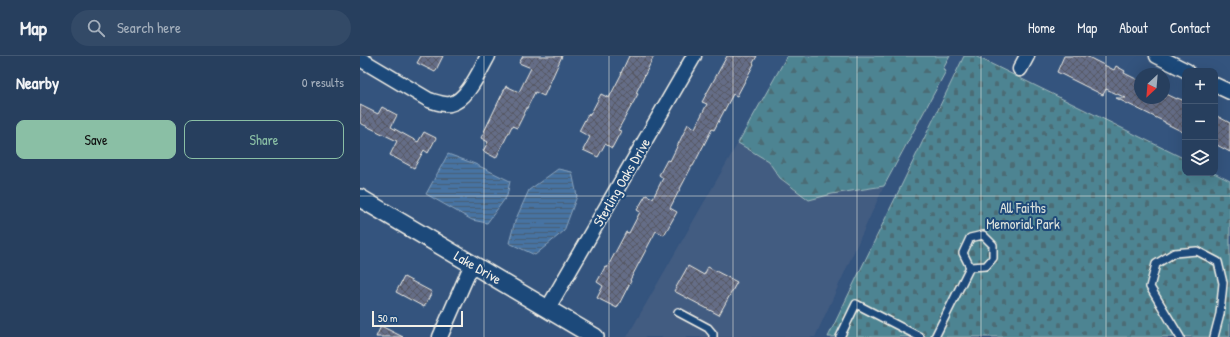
<!DOCTYPE html>
<html lang="en">
<head>
<meta charset="utf-8">
<style>
  :root { --surface:#273f5e; --page:#334a67; --text:#f1f3f6; --muted:#a4afbc; --line:#435873; --accent:#8abfa5 }
  body { margin:0; font-family:"Patrick Hand",sans-serif; background:var(--page); color:var(--text) }
  .controls { position:absolute; right:12px; top:12px; display:grid; overflow:hidden; border-radius:8px; box-shadow:0 4px 16px #0002 }
  .controls button { width:36px; height:36px; display:grid; place-items:center; padding:0; border:0; border-bottom:1px solid var(--line); background:var(--surface); color:var(--text); font:20px sans-serif }
  .compass { position:absolute; left:774px; top:12px; width:36px; height:36px; border-radius:50%; background:var(--surface); box-shadow:0 4px 16px #0002; rotate:206deg }
  .scale { position:absolute; left:12px; bottom:10px; width:91px; box-sizing:border-box; padding-left:4px; border:2px solid #f4f1e8; border-top:0; font-size:11px; line-height:14px; white-space:nowrap; color:#f4f1e8; -webkit-text-stroke:3px #1f4a7a; paint-order:stroke }
  .list { margin:0; padding:0; list-style:none }
  h2 { display:flex; justify-content:space-between; align-items:center; height:52px; margin:0; padding:0 16px; font-size:17px }
  h2 small { font-size:13px; font-weight:400; color:var(--muted) }
  .actions { display:flex; gap:8px; padding:12px 16px }
  .actions a { flex:1; padding:9px 0; border:1px solid var(--accent); border-radius:8px; text-align:center; font-size:14px; color:var(--accent) }
  .actions .main { background:var(--accent); color:#111 }
  .icon { flex:none; width:22px; height:22px; fill:none; stroke:currentColor; stroke-width:2; stroke-linecap:round; stroke-linejoin:round }
  .map { position:relative; flex:none; width:870px; height:281px; overflow:hidden }
  header { display:flex; align-items:center; gap:24px; box-sizing:border-box; height:56px; padding:0 20px; background:var(--surface); border-bottom:1px solid var(--line) }
  header strong { font-size:19px }
  nav { display:flex; gap:22px; margin-inline-start:auto; font-size:14px }
  .search { width:280px; height:36px; background:var(--page); display:flex; align-items:center; gap:10px; box-sizing:border-box; padding:0 14px; border-radius:22px; color:var(--muted); font-size:15px }
  main { display:flex }
  aside { flex:1; background:var(--surface) }
  .map>svg:first-child { display:block }
  .built { fill:#435c81 }
  .forest { fill:url(#forest-firs); stroke:#a1babd }
  .cemetery { fill:url(#cemetery-stones); stroke:#a1babd }
  .water { fill:url(#water-rules); stroke:#8ca5be }
  .building { fill:url(#building-cross-hatch); stroke:#f4f1e8 }
  .lines { fill:none; stroke-linecap:round; stroke-linejoin:round }
  .service-casing { stroke:#f4f1e8; stroke-width:10 }
  .minor-casing { stroke:#f4f1e8; stroke-width:17 }
  .tertiary-casing { stroke:#f4f1e8; stroke-width:20 }
  .service { stroke:#1f4a7a; stroke-width:7 }
  .minor { stroke:#1f4a7a; stroke-width:14 }
  .tertiary { stroke:#1f4a7a; stroke-width:17 }
  .grid { fill:none; stroke:#f4f1e8; stroke-width:1; stroke-opacity:0.55 }
  .labels { text-anchor:middle; dominant-baseline:central; stroke-width:4; stroke-linejoin:round; paint-order:stroke }
  .street-label { font-size:14px; fill:#f4f1e8; stroke:#1f4a7a }
  .park-label { font-size:14px; fill:#dbe1db; stroke:#1f4a7a }
</style>
</head>
<body>
<header>
<strong>Map</strong>
<div class="search"><svg class="icon" aria-label="search" viewBox="0 0 24 24"><circle cx="10" cy="10" r="6"/><path d="M15 15l6 6"/></svg>Search here</div>
<nav><a>Home</a><a>Map</a><a>About</a><a>Contact</a></nav>
</header>
<main>
<aside>
<h2>Nearby<small>0 results</small></h2>
<ul class="list">
</ul>
<div class="actions"><a class="main">Save</a><a>Share</a></div>
</aside>
<div class="map">
<svg width="870" height="281" viewBox="0 0 870 281">
  <defs>
    <pattern id="forest-firs" width="22" height="20" patternUnits="userSpaceOnUse"><rect width="22" height="20" fill="#4e8492"/><path d="M5 1l3.5 6h-7zM16 11l3.5 6h-7z" fill="#4c6c74"/></pattern>
    <pattern id="cemetery-stones" width="16" height="16" patternUnits="userSpaceOnUse"><rect width="16" height="16" fill="#4e8492"/><path d="M2 7V4a2 2 0 0 1 4 0v3zM10 15v-3a2 2 0 0 1 4 0v3z" fill="#4c6c74"/></pattern>
    <pattern id="water-rules" width="6" height="5" patternUnits="userSpaceOnUse"><rect width="6" height="5" fill="#4673a2"/><path d="M0 2.5h6" fill="none" stroke="#485e74"/></pattern>
    <pattern id="building-cross-hatch" width="8" height="8" patternUnits="userSpaceOnUse"><rect width="8" height="8" fill="#656d87"/><path d="M0 0l8 8M0 8l8-8" fill="none" stroke="#565963"/></pattern>
  </defs>
  <rect width="100%" height="100%" fill="#34547e"/>
  <filter id="ink" filterUnits="userSpaceOnUse"><feTurbulence type="fractalNoise" baseFrequency=".025" numOctaves="2"/><feDisplacementMap in="SourceGraphic" scale="8" xChannelSelector="R" yChannelSelector="G"/><feConvolveMatrix kernelMatrix="1 2 1 2 8 2 1 2 1" color-interpolation-filters="sRGB"/></filter>
  <g filter="url(#ink)">
    <path class="built" d="M378 87 408 105 420 122 449 144 472 138 524 130 455 281H267Z"/>
    <path class="forest" d="M427 0H590L583 13 586 15 524 130 472 138 449 144 420 122 408 105 378 87Z"/>
    <path class="cemetery" d="M604 0H615L825 103V117H854L870 125V281H468Z"/>
    <path class="water" d="M88 98 115 108 150 125 147 140 127 167 112 164 66 138Z
      M198 113 212 116 217 140 204 175 175 199 149 187 155 165 169 134Z"/>
    <path class="building" d="M61 0H83L75 16 57 7Z
      M163 0H202L184 40 175 36 157 72 152 70 136 102 123 95 128 86 121 82 146 30 159 36 171 12 159 7Z
      M269 0H294L276 37 278 38 258 74 261 75 252 92 245 88 238 101 223 94 230 81 219 75 228 58 230 59 241 38 249 42 262 17H261Z
      M367 0H397L393 7 394 8 377 40 373 38 354 74 352 73 333 110H332L310 152 317 156 304 179 296 175 270 224 271 225 257 252 237 242 243 230 237 226 245 211 247 212 266 176 269 177 280 156 277 154 286 139 293 142 303 122 299 119 307 104 310 105 328 68 335 72 347 48 342 46Z
      M704 0H726L754 14 756 10 765 15 764 17 780 25V24V42H804V37L817 43V42L825 45V77L805 67V66L756 42H766L746 33 743 39 697 16Z
      M0 49 18 58 22 51 37 59 31 71 58 86 64 76 76 82 68 97 64 94 54 112 30 99 37 85 0 67Z
      M855 59 870 67V96L855 88Z
      M328 210 344 219 348 211 377 226 359 259 314 235Z
      M44 221 72 236 64 251 36 236Z
      M21 270 43 281H16Z"/>
    <g class="lines">
      <defs>
        <path id="service" d="M623 179 633 189V202L626 210 610 211 603 197 610 182Z
          M318 256 348 272 353 278V281
          M480 281 496 248 560 281
          M575 281 610 211
          M820 281 790 231 796 208 814 197 837 195 858 206 863 227 860 258 854 281"/>
        <path id="minor" d="M797 0 827 15
          M0 3 69 44C76 46 83 49 90 48 107 45 120 14 128 0
          M660 13 667 0
          M855 29 870 36
          M188 252 334 0
          M80 281 112 208"/>
        <path id="tertiary" d="M0 142 235 281"/>
      </defs>
      <use href="#service" class="service-casing"/>
      <use href="#minor" class="minor-casing"/>
      <use href="#tertiary" class="tertiary-casing"/>
      <use href="#service" class="service"/>
      <use href="#minor" class="minor"/>
      <use href="#tertiary" class="tertiary"/>
    </g>
  </g>
  <path class="grid" d="M124 0V281M249 0V281M373 0V281M497 0V281M621 0V281M746 0V281M0 140H870"/>
  <g class="labels">
    <g class="street-label">
      <text transform="translate(261 126) rotate(-60)">Sterling Oaks Drive</text>
      <text transform="translate(118 211) rotate(30)">Lake Drive</text>
    </g>
    <g class="park-label">
      <text x="663" y="151">All Faiths<tspan x="663" dy="16">Memorial Park</tspan></text>
    </g>
  </g>
</svg>
<div class="controls">
<button>+</button>
<button>−</button>
<button><svg class="icon" aria-label="layers" viewBox="0 0 24 24"><path d="M12 4l9 5-9 5-9-5zM3 14l9 5 9-5"/></svg></button>
</div>
<svg class="compass" viewBox="-18 -18 36 36"><path d="M0-13l5 13h-10z" fill="#e53935"/><path d="M0 13l5-13h-10z" fill="#a4afbc"/></svg>
<div class="scale">50 m</div>
</div>
</main>
</body>
</html>
